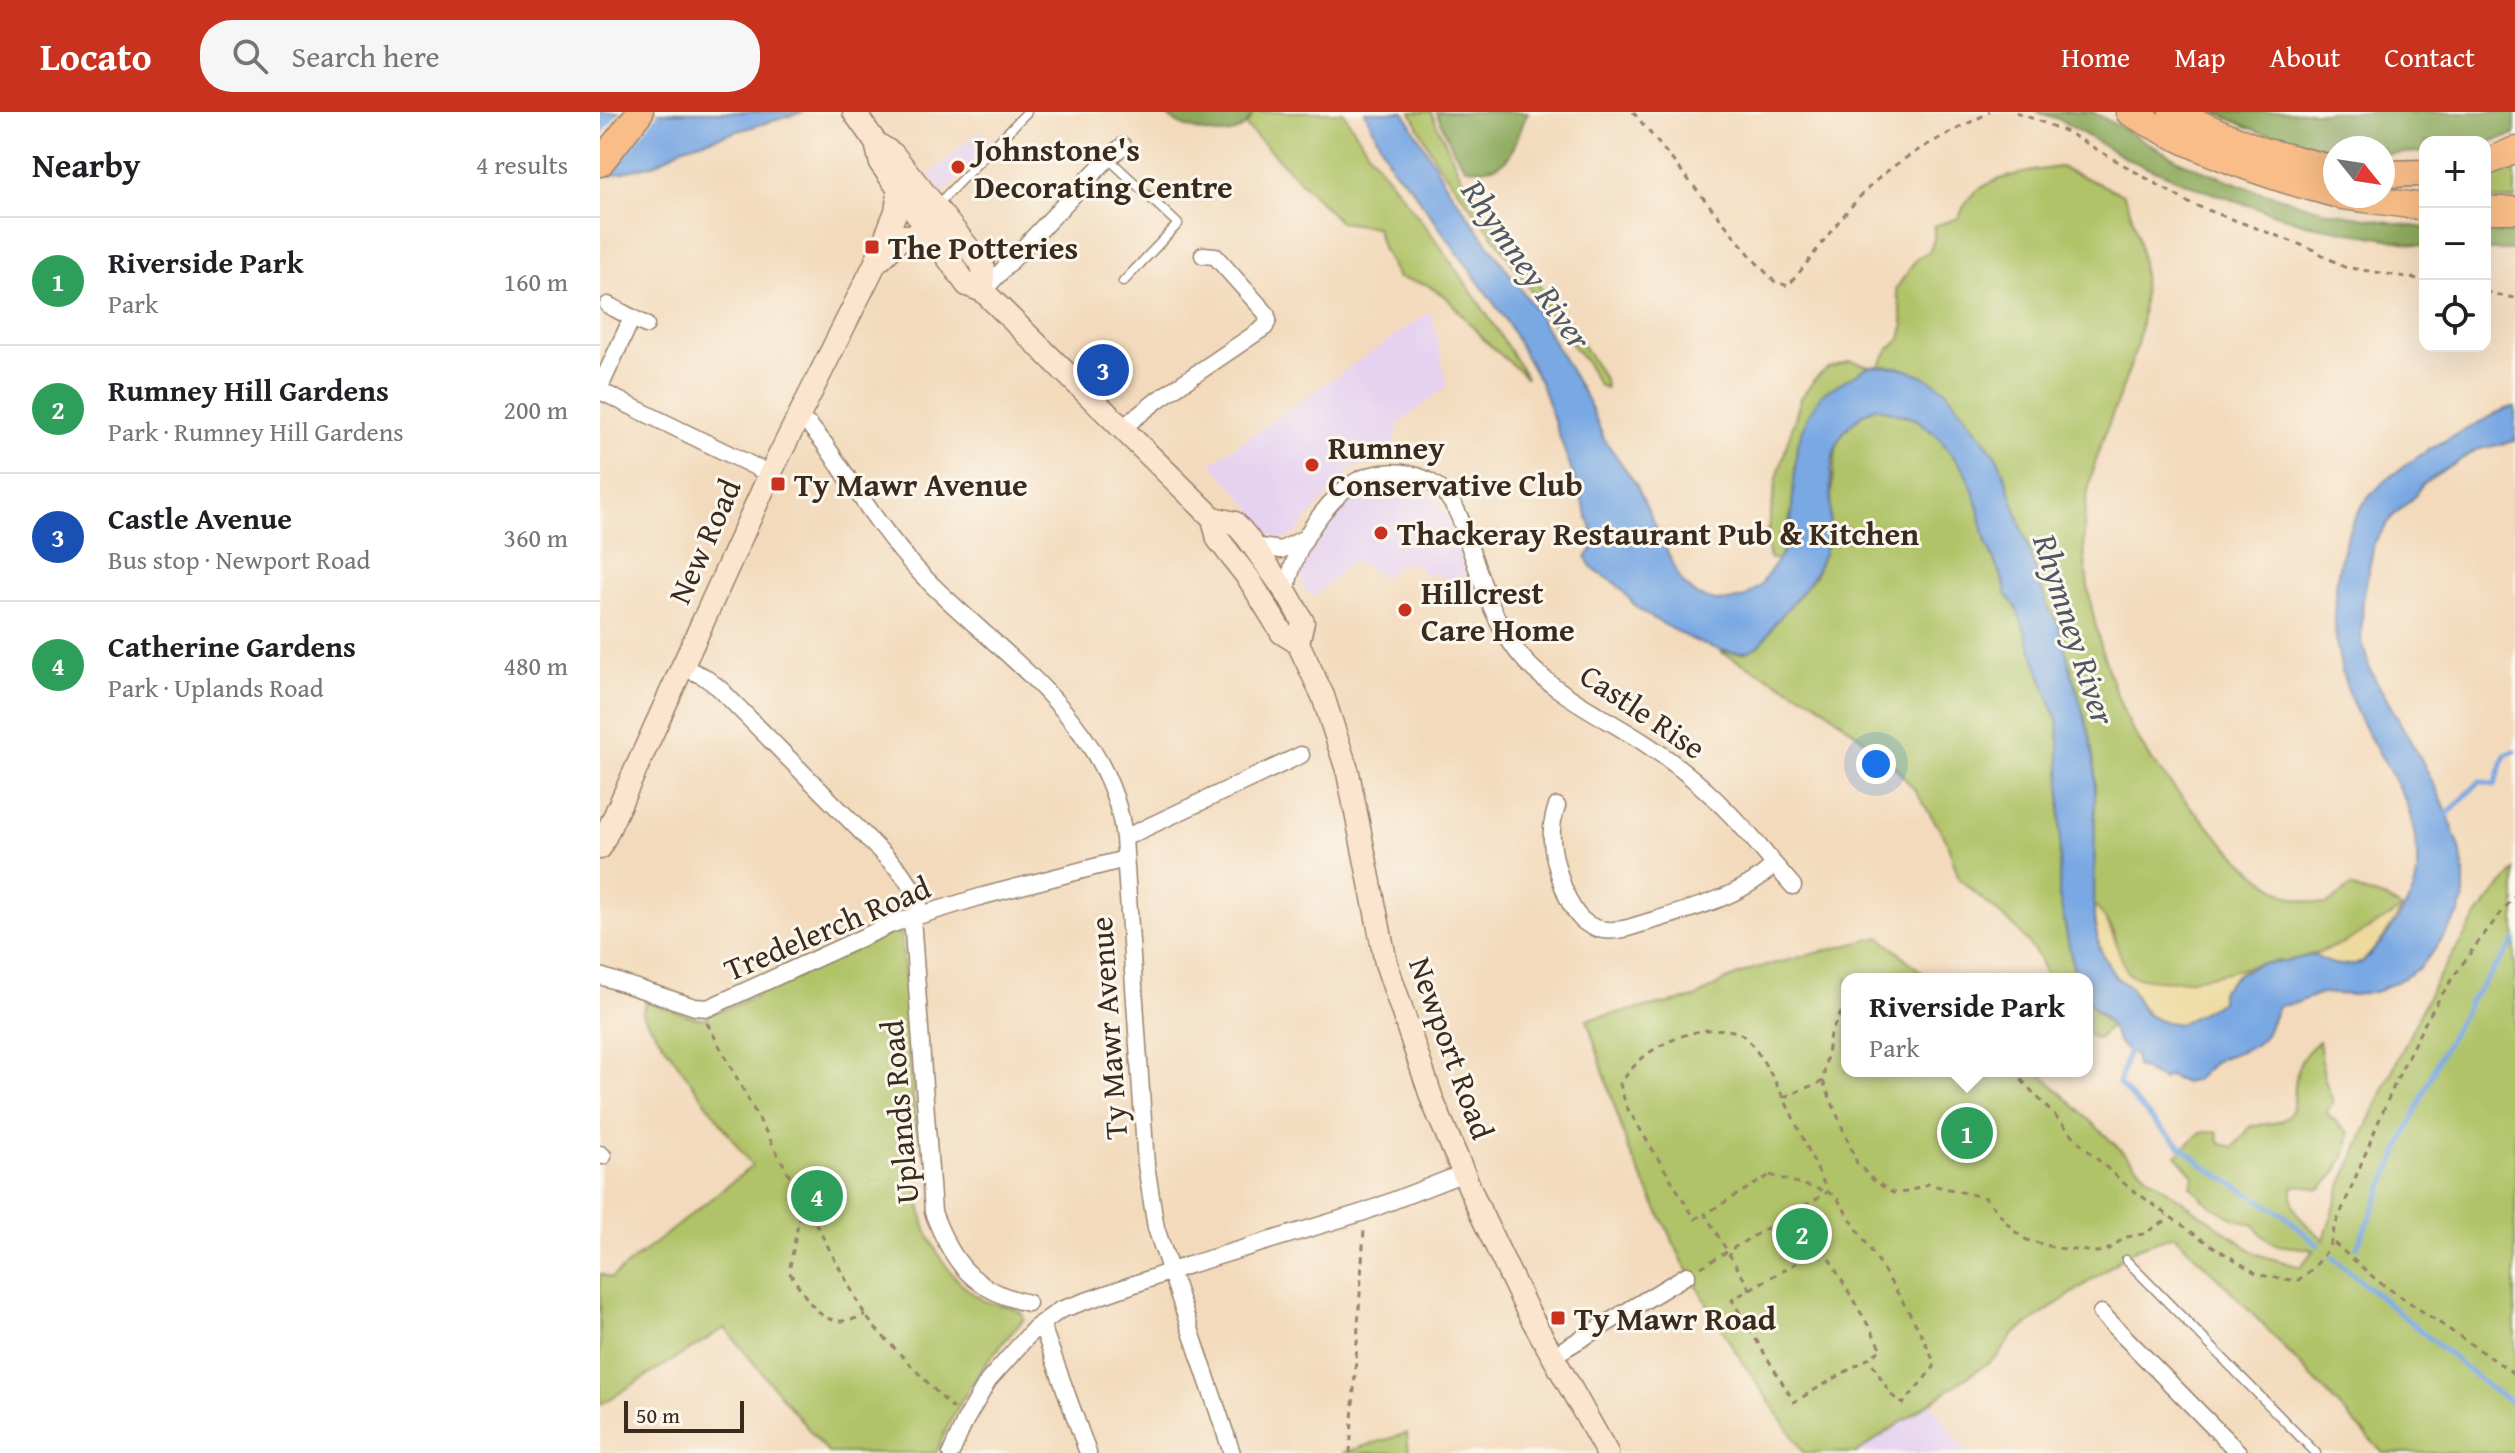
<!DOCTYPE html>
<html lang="en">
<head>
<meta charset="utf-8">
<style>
  :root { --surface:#fff; --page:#f6f6f6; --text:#202124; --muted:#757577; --line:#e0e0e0; --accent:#c8321e }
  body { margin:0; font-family:"Gentium Book Plus",serif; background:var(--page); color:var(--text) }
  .controls { position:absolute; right:24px; top:24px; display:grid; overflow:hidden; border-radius:16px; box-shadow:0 8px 32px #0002 }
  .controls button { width:72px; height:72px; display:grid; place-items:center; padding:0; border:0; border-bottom:2px solid var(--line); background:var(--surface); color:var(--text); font:40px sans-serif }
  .compass { position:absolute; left:1723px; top:24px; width:72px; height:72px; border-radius:50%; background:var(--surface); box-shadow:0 8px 32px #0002; rotate:120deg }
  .scale { position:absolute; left:24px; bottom:20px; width:120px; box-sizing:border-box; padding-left:8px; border:4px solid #3b2a1e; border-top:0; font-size:22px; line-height:28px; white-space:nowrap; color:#3b2a1e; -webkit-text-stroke:6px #fbf7ec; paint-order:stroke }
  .you { position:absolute; left:1276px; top:652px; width:28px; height:28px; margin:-20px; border:6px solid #fff; border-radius:50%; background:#1a73e8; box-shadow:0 0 0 12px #1a73e833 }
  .badge { display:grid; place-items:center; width:52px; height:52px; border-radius:50%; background:var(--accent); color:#fff; font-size:26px; font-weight:700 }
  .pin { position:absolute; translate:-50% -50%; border:4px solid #fff; box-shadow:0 2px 8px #0006 }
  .popup { position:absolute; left:1241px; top:861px; width:252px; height:104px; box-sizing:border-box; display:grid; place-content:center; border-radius:16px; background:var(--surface); filter:drop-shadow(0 2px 6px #0005); font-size:26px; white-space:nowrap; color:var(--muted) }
  .popup b { font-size:30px; color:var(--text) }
  .popup::after { content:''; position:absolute; left:50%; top:100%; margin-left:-16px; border:16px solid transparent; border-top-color:var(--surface) }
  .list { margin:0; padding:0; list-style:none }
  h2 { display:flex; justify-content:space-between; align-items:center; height:104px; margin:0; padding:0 32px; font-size:34px }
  h2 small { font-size:26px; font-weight:400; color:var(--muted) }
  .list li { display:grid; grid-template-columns:52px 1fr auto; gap:24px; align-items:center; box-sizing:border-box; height:128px; padding:0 32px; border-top:2px solid var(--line) }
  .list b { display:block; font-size:30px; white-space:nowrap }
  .list p { margin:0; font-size:26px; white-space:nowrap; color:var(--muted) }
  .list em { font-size:26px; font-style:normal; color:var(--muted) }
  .icon { flex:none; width:44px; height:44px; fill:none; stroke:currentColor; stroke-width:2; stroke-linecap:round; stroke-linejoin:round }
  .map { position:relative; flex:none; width:1915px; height:1341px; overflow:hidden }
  header { display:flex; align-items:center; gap:48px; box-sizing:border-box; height:112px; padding:0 40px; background:var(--accent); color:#fff }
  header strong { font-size:38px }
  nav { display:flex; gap:44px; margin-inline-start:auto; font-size:28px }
  .search { width:560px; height:72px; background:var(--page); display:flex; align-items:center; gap:20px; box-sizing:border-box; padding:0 28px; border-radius:32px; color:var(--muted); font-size:30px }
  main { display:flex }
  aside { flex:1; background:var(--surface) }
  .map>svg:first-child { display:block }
  .built { fill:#e6d2f0 }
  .green { fill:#b0c367; stroke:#767642; stroke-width:2 }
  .forest { fill:#8ca95c; stroke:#646a3d; stroke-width:2 }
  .sand { fill:#eeda9e; stroke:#94825e; stroke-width:2 }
  .water { fill:#79a8e3; stroke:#5a6980; stroke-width:2 }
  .pier { fill:#f3dabc }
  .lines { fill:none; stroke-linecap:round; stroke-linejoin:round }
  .stream { stroke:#79a8e3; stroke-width:5 }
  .lane-casing { stroke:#97826d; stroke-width:11 }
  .street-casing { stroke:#97826d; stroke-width:19 }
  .secondary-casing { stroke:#97826d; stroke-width:25 }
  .primary-casing { stroke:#97826d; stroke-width:29 }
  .path { stroke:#97826d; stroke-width:3; stroke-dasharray:6 6; stroke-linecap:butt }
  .lane { stroke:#fff; stroke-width:8 }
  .street { stroke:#fff; stroke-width:16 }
  .secondary { stroke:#fce5cf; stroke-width:22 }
  .primary { stroke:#f8bd88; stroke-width:26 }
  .poi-dot { fill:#c8321e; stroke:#fbf7ec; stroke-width:3 }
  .labels { text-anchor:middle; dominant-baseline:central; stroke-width:6; stroke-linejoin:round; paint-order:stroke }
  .poi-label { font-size:32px; font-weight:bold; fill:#3b2a1e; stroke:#fbf7ec; text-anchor:start }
  .street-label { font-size:32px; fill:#3b2a1e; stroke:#fbf7ec }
  .water-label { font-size:34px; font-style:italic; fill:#515663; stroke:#fbf7ec }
</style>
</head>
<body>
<header>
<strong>Locato</strong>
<div class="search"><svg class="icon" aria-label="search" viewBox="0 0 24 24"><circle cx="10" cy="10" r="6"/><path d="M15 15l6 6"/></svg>Search here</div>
<nav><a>Home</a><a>Map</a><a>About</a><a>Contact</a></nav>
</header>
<main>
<aside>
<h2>Nearby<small>4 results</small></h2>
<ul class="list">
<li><span class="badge" style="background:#2e9e5b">1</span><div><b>Riverside Park</b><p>Park</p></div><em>160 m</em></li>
<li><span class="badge" style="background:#2e9e5b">2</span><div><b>Rumney Hill Gardens</b><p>Park · Rumney Hill Gardens</p></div><em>200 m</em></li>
<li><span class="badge" style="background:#1a4fb4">3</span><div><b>Castle Avenue</b><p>Bus stop · Newport Road</p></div><em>360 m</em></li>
<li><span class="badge" style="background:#2e9e5b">4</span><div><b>Catherine Gardens</b><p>Park · Uplands Road</p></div><em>480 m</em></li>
</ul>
</aside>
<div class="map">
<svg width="1915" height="1341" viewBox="0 0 1915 1341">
  <rect width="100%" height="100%" fill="#fbf7ec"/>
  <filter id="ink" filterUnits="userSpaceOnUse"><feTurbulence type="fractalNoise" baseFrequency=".0125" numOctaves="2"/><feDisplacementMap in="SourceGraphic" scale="16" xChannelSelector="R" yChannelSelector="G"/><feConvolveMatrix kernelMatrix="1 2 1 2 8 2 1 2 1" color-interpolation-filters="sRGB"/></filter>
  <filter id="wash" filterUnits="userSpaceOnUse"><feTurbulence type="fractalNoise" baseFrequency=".006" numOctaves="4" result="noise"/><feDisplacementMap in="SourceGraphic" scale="32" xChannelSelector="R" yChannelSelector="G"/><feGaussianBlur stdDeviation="1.8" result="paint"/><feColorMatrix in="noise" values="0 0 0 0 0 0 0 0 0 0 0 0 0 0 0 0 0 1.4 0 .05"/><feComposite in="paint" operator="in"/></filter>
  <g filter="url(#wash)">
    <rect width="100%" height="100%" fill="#f3dabc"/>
    <path class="built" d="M380 18 393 32 343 82 329 63Z
      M831 199 847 274 799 312 789 347 750 357 694 423 684 427 671 423 649 393 611 351Z
      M798 370 823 378 837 389 848 406 866 459 853 467 841 465 834 461 828 465 818 454 799 451 784 466 753 448 714 485 704 476 701 463 707 445 743 391 778 373Z
      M1331 1290 1367 1341H1256Z"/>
    <path class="green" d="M654 0H743L770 42 833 124 888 204 927 266 885 229 848 187 826 172 798 166 783 138 776 115 740 110 646 14Z
      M811 0H831L863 68 924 149 946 185 965 205 1005 268 1006 276 998 273 987 251 952 210 898 130 837 51Z
      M1915 51V87L1885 88V60Z
      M1460 55 1523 82C1545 127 1549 188 1536 236 1521 288 1494 336 1486 391 1477 458 1499 542 1525 603 1539 635 1569 672 1592 696 1616 723 1663 777 1697 787 1706 790 1717 791 1726 793L1750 775 1786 787 1802 797 1744 831 1697 847 1658 852 1609 866 1554 870 1529 863 1519 844 1512 816 1494 793 1495 659 1490 625 1458 512 1447 494 1406 367 1398 347 1374 314 1321 263 1298 255 1279 254 1289 237 1301 227 1304 214 1296 177 1317 146 1329 140 1334 128V114L1359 106C1362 98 1366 88 1372 83 1392 64 1434 58 1460 55Z
      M1251 249 1270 254 1254 264 1195 380 1184 438 1178 447H1170L1166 429 1177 366 1201 286 1216 266 1228 256Z
      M1276 295 1318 308 1339 326 1364 358 1375 381 1386 430 1405 474 1406 482 1416 495 1423 513 1458 611 1461 670 1459 783 1473 854 1479 867H1447L1438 844 1415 815 1359 767 1346 727 1314 677 1288 647 1218 591 1121 540 1144 541 1159 534 1175 511 1215 464 1226 431 1237 327 1256 305Z
      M1915 758V1341H1783L1631 1179 1574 1123 1537 1136 1413 1223 1398 1244 1256 1341H1204L1134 1237 1084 1152 1028 1037 987 907 1095 886 1124 869 1153 857 1280 825 1330 867H1247V959H1438L1550 1066 1657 1142 1700 1155 1714 1138C1684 1130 1676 1143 1654 1113 1629 1106 1606 1095 1591 1074L1594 1063 1576 1043 1600 1021 1617 1019 1620 1032 1634 1035 1652 1013C1702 1012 1690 999 1697 960 1700 946 1709 938 1719 929L1724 965 1733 990 1726 1001 1749 1021C1749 1042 1736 1064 1720 1077L1701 1073 1692 1075C1690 1105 1705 1109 1724 1128L1741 1074 1784 976 1834 872 1881 798Z
      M293 820 301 822C307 890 311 958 316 1025 318 1054 316 1089 326 1117 336 1143 357 1174 383 1188 396 1196 419 1190 424 1207 386 1247 356 1289 336 1341H228L125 1216 0 1293V1162L11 1166 152 1054 42 902 46 890 96 906 107 907 108 902 131 895Z
      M1487 885 1493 897 1511 914 1497 927 1487 922Z
      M807 1321 809 1341H742Z"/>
    <path class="forest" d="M564 0H654C649 8 646 15 637 19 619 27 575 16 564 0Z
      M836 0H928C910 36 917 61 866 56L854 39Z
      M1437 0H1493L1582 50 1651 77 1725 99 1825 116V134L1705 112 1606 79 1527 47 1458 7Z
      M1614 0H1915V23L1885 31 1825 30V40L1783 42V36L1729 38 1660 20Z
      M1885 119H1915V138H1885Z"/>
    <path class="sand" d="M1494 793C1514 812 1516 839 1529 863 1576 876 1605 864 1651 855L1638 862 1622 879V890C1610 896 1591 911 1578 912 1550 914 1544 898 1532 879 1527 872 1519 869 1514 862 1499 842 1493 818 1494 793Z
      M1802 797 1782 828 1762 851C1743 855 1731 854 1714 843L1744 831Z"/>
    <path class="water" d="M0 0H203L84 35 56 52 0 66Z
      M765 0H804L847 74 934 196 989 291 1004 327 1036 372 1081 469 1097 484 1116 489H1129L1145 485 1160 474 1184 438 1191 407 1197 334 1208 304 1222 282 1270 254 1298 255 1321 263 1345 277 1398 347 1406 367 1447 494 1458 512 1490 625 1495 659 1494 809 1500 838 1515 865 1530 875 1544 901 1560 909 1580 912 1621 890V879L1638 862 1658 852 1676 851 1714 843C1730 854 1743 855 1762 851 1782 831 1804 803 1814 777 1822 754 1814 709 1805 688 1791 658 1772 632 1758 603 1738 562 1730 512 1737 467 1741 439 1750 406 1770 384 1807 344 1860 321 1907 296L1915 295V329L1876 338 1823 372 1815 384 1793 404 1774 431 1763 487 1761 526 1770 558 1823 651 1844 693 1860 736 1864 761V787L1858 803 1833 840 1819 856 1804 866 1776 880 1753 883 1721 881 1693 892 1678 894 1666 923 1656 933 1615 949 1595 968 1585 971 1568 964 1563 968 1536 954 1535 943C1515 931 1521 933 1511 915 1498 892 1487 905 1487 867H1479L1473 854 1459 783 1461 670 1458 611 1423 513 1416 495 1406 482 1405 474 1386 430 1375 382 1364 358 1339 326 1318 308 1276 295C1210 327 1240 377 1226 434 1218 466 1197 485 1176 510 1170 517 1166 529 1158 534 1131 555 1071 517 1046 502 1032 494 1027 482 1016 472 1002 460 994 464 986 445L994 435 991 414 941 272 905 207 810 74 792 56Z"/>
    <path class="pier" d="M20 0H59L5 69 0 70V25Z"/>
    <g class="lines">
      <path class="stream" d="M1843 707 1880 669 1895 673 1905 643 1915 639
        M1530 933 1519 972 1558 1014 1604 1054 1685 1104 1718 1133
        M1757 1135 1839 946 1869 891 1915 829
        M1732 1145 1892 1278 1915 1292"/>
    </g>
  </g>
  <g filter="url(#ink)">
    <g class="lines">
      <defs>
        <path id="lane" d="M509 47 578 112 523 170
          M336 94 427 0
          M1526 1148 1716 1341"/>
        <path id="street" d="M383 179 508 46 523 34
          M8 193 46 213
          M0 275 32 206
          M0 279 170 362
          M197 306 210 314 224 331C255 376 284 423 322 463 398 541 511 609 524 726L546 1053 556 1116 632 1341
          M521 317 559 287 665 215 668 208 666 201 615 144 603 143
          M654 434 681 438 705 426
          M686 481C692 442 715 403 745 377 775 351 830 355 852 391 860 402 864 417 868 430 883 472 895 517 926 550 957 583 1008 607 1046 632 1097 665 1136 705 1174 752 1142 788 1073 801 1028 816 984 827 970 799 959 762 952 739 948 718 957 694
          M82 555 103 564 119 576 300 759 314 779 322 802
          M524 726 701 643
          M1174 752 1193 774
          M312 805 333 1100C352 1151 374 1179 428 1191
          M0 864 95 895 108 896 292 812 383 784 525 747
          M0 1042 3 1044
          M1501 1201 1639 1341
          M441 1211 488 1341
          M951 1245 1087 1163
          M351 1341 365 1309 388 1269 434 1217 460 1198 592 1152 764 1100 864 1061"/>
        <path id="secondary" d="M254 0 276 31 281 52 367 173 383 179 613 406 618 427 649 467 682 521 698 531 723 584 748 661 786 851 833 990 881 1102 927 1198 1007 1341
          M276 31 293 42 383 154V179
          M282 146 303 124H321L335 130
          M613 406 635 411 647 425 688 483 703 510 698 531
          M0 736 170 362 275 152 296 99 299 78"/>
        <path id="primary" d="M1529 0C1594 38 1662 63 1735 82
          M1572 0 1663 39 1735 57
          M0 51 40 0
          M1885 51 1915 38
          M1783 62 1825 61
          M1742 84 1825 95
          M1885 98H1915"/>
      </defs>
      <use href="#lane" class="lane-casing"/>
      <use href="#street" class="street-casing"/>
      <use href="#secondary" class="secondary-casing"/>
      <use href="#primary" class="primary-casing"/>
      <path class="path" d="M1033 0 1155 149 1174 169 1188 174C1219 138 1243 98 1279 66 1311 38 1353 20 1390 0
        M1416 0 1467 20 1589 91 1712 137 1744 155 1825 168
        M1885 180 1915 186
        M107 911 265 1203 276 1217 353 1297
        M1413 959 1485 1036 1526 1073 1603 1128 1659 1163 1697 1169C1715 1156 1732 1139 1734 1116 1765 1046 1791 971 1829 904 1854 861 1883 822 1915 784
        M1223 969 1257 1051 1273 1068 1293 1081 1307 1080 1328 1072 1386 1086 1414 1119 1427 1128 1456 1136 1497 1140 1507 1138 1526 1125 1543 1122 1564 1110 1567 1103
        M1184 985 1223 969 1230 922 1247 889
        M1170 1063 1228 1080 1237 1086C1255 1115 1334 1231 1334 1255L1303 1292 1291 1283 1269 1246 1194 1290 1132 1188 1150 1177 1105 1102Z
        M202 1090 189 1160C212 1192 221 1222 265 1203
        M1734 1131 1779 1170 1915 1262
        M1101 1155 1228 1080C1213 1051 1163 928 1137 920 1120 915 1098 918 1082 924 1053 935 1038 946 1020 972L1026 994 1095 1107 1103 1103
        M1150 1177 1223 1136 1282 1237 1269 1246
        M750 1341 764 1118"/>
      <use href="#lane" class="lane"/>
      <use href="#street" class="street"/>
      <use href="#secondary" class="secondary"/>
      <use href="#primary" class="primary"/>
    </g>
  </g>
  <g class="poi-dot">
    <circle cx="358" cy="55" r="8"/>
    <rect x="264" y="127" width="16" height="16" rx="4"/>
    <circle cx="712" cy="353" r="8"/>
    <rect x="170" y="364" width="16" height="16" rx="4"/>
    <circle cx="781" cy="421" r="8"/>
    <circle cx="805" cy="498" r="8"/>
    <rect x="950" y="1198" width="16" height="16" rx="4"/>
  </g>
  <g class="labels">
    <g class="poi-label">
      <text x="374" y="37">Johnstone's<tspan x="374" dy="37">Decorating Centre</tspan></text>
      <text x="288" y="135">The Potteries</text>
      <text x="728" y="335">Rumney<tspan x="728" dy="37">Conservative Club</tspan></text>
      <text x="194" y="372">Ty Mawr Avenue</text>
      <text x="797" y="421">Thackeray Restaurant Pub &amp; Kitchen</text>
      <text x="821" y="480">Hillcrest<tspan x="821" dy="37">Care Home</tspan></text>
      <text x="974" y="1206">Ty Mawr Road</text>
    </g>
    <g class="street-label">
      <text transform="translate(104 429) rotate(-66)">New Road</text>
      <text transform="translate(1043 599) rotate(34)">Castle Rise</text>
      <text transform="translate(227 816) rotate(-23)">Tredelerch Road</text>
      <text transform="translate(508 916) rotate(-94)">Ty Mawr Avenue</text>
      <text transform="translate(852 936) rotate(70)">Newport Road</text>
      <text transform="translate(299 1000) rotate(-95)">Uplands Road</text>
    </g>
    <g class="water-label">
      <text transform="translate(927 152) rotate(55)">Rhymney River</text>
      <text transform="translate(1475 517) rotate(72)">Rhymney River</text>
    </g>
  </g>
</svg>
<div class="controls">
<button>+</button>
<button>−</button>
<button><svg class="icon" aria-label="locate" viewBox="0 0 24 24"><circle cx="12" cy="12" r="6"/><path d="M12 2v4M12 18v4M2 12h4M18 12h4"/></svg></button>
</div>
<svg class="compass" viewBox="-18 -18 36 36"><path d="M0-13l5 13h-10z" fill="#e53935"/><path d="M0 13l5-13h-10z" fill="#757577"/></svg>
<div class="scale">50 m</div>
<div class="you"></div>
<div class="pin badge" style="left:1367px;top:1021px;background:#2e9e5b">1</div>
<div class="popup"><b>Riverside Park</b>Park</div>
<div class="pin badge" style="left:1202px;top:1122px;background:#2e9e5b">2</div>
<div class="pin badge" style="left:503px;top:258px;background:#1a4fb4">3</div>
<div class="pin badge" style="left:217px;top:1084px;background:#2e9e5b">4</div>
</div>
</main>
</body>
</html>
